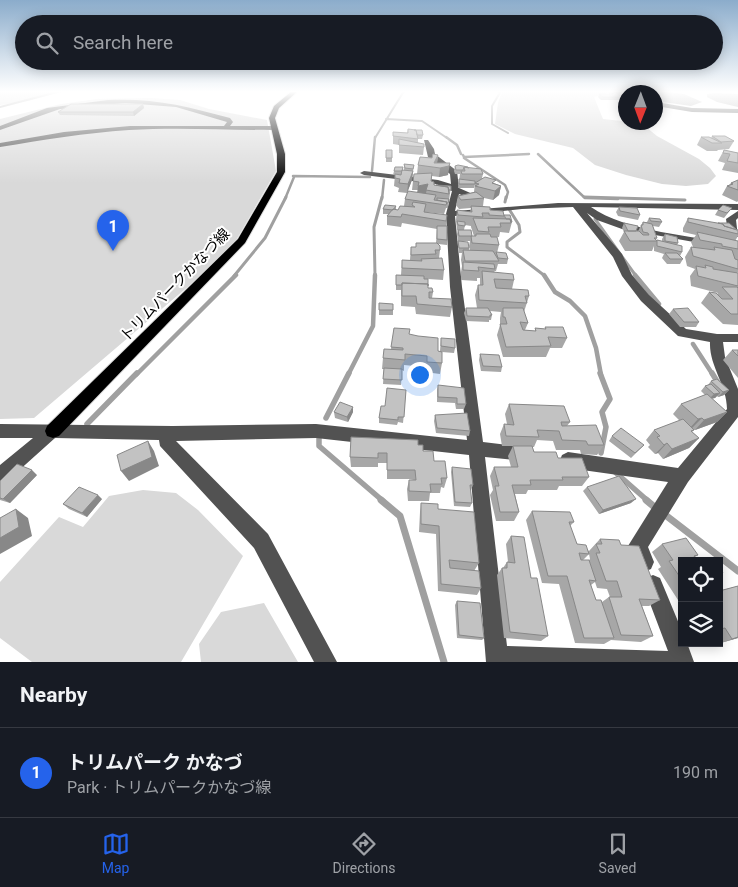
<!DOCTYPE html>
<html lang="en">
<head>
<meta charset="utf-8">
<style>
  :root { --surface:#171b24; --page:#20242c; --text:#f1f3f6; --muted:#9ea1a6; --line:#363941; --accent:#2563eb }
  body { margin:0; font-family:Roboto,"Noto Sans JP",sans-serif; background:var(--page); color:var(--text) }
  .controls { position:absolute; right:15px; bottom:15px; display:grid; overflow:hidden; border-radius:0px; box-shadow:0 2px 12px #0003 }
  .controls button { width:45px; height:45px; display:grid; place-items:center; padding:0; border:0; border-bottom:1px solid var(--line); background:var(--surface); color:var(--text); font:25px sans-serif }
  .compass { position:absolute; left:618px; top:85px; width:45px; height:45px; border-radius:50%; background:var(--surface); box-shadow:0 2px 12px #0003; rotate:181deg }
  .you { position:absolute; left:419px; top:374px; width:18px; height:18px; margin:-12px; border:4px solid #fff; border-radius:50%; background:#1a73e8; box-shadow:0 0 0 8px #1a73e833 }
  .badge { display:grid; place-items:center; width:32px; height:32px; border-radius:50%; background:var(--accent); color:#fff; font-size:16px; font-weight:700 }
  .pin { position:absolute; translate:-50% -41px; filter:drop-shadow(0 1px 2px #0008) }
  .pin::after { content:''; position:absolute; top:26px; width:18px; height:15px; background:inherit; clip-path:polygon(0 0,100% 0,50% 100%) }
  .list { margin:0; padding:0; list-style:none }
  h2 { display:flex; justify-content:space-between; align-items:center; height:65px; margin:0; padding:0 20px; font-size:21px }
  h2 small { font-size:16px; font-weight:400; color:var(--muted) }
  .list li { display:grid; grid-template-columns:32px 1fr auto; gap:15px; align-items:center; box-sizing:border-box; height:90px; padding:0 20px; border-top:1px solid var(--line) }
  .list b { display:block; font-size:19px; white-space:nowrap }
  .list p { margin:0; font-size:16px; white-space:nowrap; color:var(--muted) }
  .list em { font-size:16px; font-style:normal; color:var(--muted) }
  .icon { flex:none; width:28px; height:28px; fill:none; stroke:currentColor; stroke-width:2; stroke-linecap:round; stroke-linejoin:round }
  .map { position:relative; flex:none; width:738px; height:662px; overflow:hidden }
  .search { position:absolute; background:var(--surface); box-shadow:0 2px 12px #0003; left:15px; right:15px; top:15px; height:55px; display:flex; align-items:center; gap:12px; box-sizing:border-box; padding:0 18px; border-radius:28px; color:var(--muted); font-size:19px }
  .sheet { height:155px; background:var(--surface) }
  nav { display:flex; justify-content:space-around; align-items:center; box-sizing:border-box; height:70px; border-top:1px solid var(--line); background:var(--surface); font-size:14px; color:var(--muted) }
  nav a { display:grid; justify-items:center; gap:2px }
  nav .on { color:var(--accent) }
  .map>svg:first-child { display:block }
  .green { fill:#d9d9d9 }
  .water { fill:#a0a0a0 }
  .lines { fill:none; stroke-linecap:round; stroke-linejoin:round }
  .stream-far5 { stroke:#a0a0a0; stroke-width:2 }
  .stream-far4 { stroke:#a0a0a0; stroke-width:2.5 }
  .stream-far3 { stroke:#a0a0a0; stroke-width:3 }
  .stream-far2 { stroke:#a0a0a0; stroke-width:4.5 }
  .stream-far1 { stroke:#a0a0a0; stroke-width:5.5 }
  .stream { stroke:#a0a0a0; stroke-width:7 }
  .major-casing { stroke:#dbdbdb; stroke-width:2 }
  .minor { fill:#525252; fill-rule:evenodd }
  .major { fill:#000; fill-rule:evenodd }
  .wall { fill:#a7a7a7; fill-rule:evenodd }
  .shaded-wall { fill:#888 }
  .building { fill:#c2c2c2; stroke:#888 }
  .labels { text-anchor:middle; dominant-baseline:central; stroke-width:4; stroke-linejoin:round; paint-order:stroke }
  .street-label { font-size:15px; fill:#000; stroke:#fff }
</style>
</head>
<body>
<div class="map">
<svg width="738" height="662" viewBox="0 0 738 662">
  <rect width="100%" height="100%" fill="#fff"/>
  <path class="green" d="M0 91H63L28 101 0 105Z
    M507 91H614L594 97 603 119 641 123 657 136 699 159 710 168 716 176 708 184 686 186 662 184 626 175 595 165 573 148 515 134 495 124 498 103 502 92Z
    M151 98 180 100 209 109 267 120 276 171 235 242 218 261 34 418 0 419V119L61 104 97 99Z
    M143 490 176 493 198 510 243 556 181 662H32L0 638V582L59 517 83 527 109 496Z
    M264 603 298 662H201L199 644 221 612Z"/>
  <path class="water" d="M660 91 684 94 702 102 691 106 656 101V92H650Z
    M714 93 738 94V107L717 102 707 97V94Z"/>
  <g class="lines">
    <path class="stream-far5" d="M501 91 492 106V124L508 133
      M0 107 61 91
      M386 119 422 121 447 138
      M375 138 404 91"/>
    <path class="stream-far4" d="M446 137 457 145 461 154
      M538 154 585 198 618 199
      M463 155 464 157 529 154
      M464 158 505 185 508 192 506 199
      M372 171 375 137
      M293 176 370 177
      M285 199 294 177
      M382 199 384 180"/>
    <path class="stream-far3" d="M584 197 685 200
      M505 202 506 197
      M509 209 519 225 520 232 507 242V247L545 276
      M595 219 636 276
      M234 276 265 238 286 197
      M375 276 374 227 382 197"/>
    <path class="stream-far2" d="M544 275 555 292 570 301 585 316 596 348 601 375
      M635 275 659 304
      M693 344 713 375
      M136 375 236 275
      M348 375 373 326 375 275"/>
    <path class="stream-far1" d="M600 373 610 399 602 412 606 427 601 453
      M712 373 718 383
      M326 418 349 373
      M87 424 137 373
      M319 437V446L383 501
      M615 472 648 501"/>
    <path class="stream" d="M381 500 400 516 444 662
      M646 500 658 510
      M664 514 738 571"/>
    <defs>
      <path id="major" d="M292 91H298L279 108 275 118 285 154V172L245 243 59 436 53 438 47 436 45 431 47 426 238 239 277 172V154L269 118 274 106Z"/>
    </defs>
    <use href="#major" class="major-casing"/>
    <path class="minor" d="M633 91H639L640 92H635Z
      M108 100C154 98 186 106 230 118L233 122 230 126H273L276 128 273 130C225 130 177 127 129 130 85 133 43 140 0 147V143L64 132 130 126H224L227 122 176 107 125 103 60 109 0 130V126L47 108Z
      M656 102 692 108 738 109V113L692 112 656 106Z
      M424 140H428L434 149 435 154 457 171 459 188 484 199 480 202 459 194 455 211 558 203 738 204V210L591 207C624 231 696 237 738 244V250L622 229 597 220 587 213 622 254 632 275 649 295 686 329 717 334H738V342H723L725 357 738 389V417L688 482 648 547 654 562 651 569 644 572 637 569 628 546 668 482 568 468 562 465 560 460 562 455 568 452 678 468 727 409C727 385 709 366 710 342L678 336 641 301 622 276 613 257 573 207 522 209 455 216 462 287 483 442 526 447 532 449 534 454 532 459 526 461 485 457 507 646 668 651 643 585 646 578 653 575 660 578 682 631V643H687L694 662H486L469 455 316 438 176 441 268 534 337 662H314L254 548 160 446 159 440 55 438 6 482 0 484V465L33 438H0V424L173 426 316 424 467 440 450 287 446 214 452 191 436 184 364 175 360 173 364 171 438 180 451 184 450 174 428 157Z
      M738 211V218L736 220 738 237 735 236 727 226 726 219Z"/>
    <use href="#major" class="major"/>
  </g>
  <path class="wall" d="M610 91 615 92V91H633L626 92V97H622L620 100H601L598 97 599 94H609Z
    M143 104 144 108 134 116 60 115 58 112Z
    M408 129 423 135 422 139H418V143L424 147 423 155 399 153V145L393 144V132L407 133Z
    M712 136 734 141 729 149 718 150 717 151H707L697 145 701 137 711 138Z
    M386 150H392V162H386Z
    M724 150 738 153V173L722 170 725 163 718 161Z
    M438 155 437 163 448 175 439 177 432 176 431 182 434 185 451 186 448 208H446L444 214 425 212 446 221V226L447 240V245L438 244 440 250 439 258 444 270 443 280 428 279V288L433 292 432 298 452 307 450 317 416 314 415 307 401 306V290H396V275H401L402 260H410L411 247H416V243H436L437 229 402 223 401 227 387 225V216L389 214H383V209L396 206V210H398L404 206 405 199 417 193 418 190H412L413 181 419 174H417L418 165Z
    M404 164 414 165 412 180 407 193 398 192 399 188 394 186 395 175H393L394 171 404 170Z
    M455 166 469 168 483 174 482 178 501 186 499 195 493 200 484 198 483 206 504 216 512 222 509 233 500 232 499 237H491L499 245 497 253 508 259 507 264H498L496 271H495L494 272 514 280 512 289 529 296 524 312 528 323 525 330 535 331V328L545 329V327L567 338 562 348H550L546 357H503L497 335 500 325V318L501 312 490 311 492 315 491 320H489V322L466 321 464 313 466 308H477L475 295 478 285H480V278H477V281L461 280V272L462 266 461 260 462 253H459L458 246V241L469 248V250L470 251 469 246 470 241H458L457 234 458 230H457L456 220 457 210 470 212 471 208 459 209 456 205 458 196 474 192 475 183 474 188H458L460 174H455L454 171ZM465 225 471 226V227L474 236H472L464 230Z
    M738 180V201L737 202 722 195 727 186 729 185 731 183Z
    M619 207 640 215 638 220 618 216 616 212Z
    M732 208 724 218 715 215 718 210Z
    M649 218 662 222 659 227 653 226 657 238 656 240 662 241V239L665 234 678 243 677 245 682 252 680 256 683 259 680 264H667L662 258 664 254 654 251V246L652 251H625L619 241 624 232 622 228 624 223 638 231 643 222H647Z
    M688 218 738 230V236L735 241H738V272L737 273H738V325L723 324 701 303 709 292 717 294 718 293 691 286 690 276 695 269 687 266 685 257 691 247H693L691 242 696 235 683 232V228Z
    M379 303 393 310V315H379Z
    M673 309 699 322 696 327H680L669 314Z
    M394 328 409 334 438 351H440L441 338 455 348 454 353 442 352V363L440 374 425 372V367L404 365V371L402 370 401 385 383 384 384 369H382L383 358 391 349Z
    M732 350H738V378L723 360Z
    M480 354 502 367 501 372 481 371 479 360Z
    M711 381 729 390 724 395 718 397 717 396 715 398 711 399 727 412 717 422 695 430H694L692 432 699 438 689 448 663 459 658 453 655 454 648 447 650 445 646 440 654 430 680 421 673 414 681 404 705 395 701 391 705 386 708 385Z
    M438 385 466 404 464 409H456L455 403 437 402V390Z
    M406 390 403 423 398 422 397 425 379 423V418L385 406Z
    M509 404 570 422 567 426 604 445 597 455 581 454 580 450H556L553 441 537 440 534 447H532L534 452 558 458 589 477 582 486H559L557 490H528L526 494H515L519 512 514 521H496L490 495 493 490 490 476 494 467H511L508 456 513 446H515H502L500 434 504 424H507L505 414Z
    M334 412H353L348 422 335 418Z
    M435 415 470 431 469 436 436 433 434 421Z
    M612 436 644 445 631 458 609 441Z
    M418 445 434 461 447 478 444 488 441 487 440 493H430L429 501H408L407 489 409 480 414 479H387V463H378V467H351L350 457Z
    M452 467 473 485 471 490H470L472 503 470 507 454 506 451 472Z
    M37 475 10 503 0 500V481Z
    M587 487 631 503 599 514 583 491Z
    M102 499 87 517 69 509 63 504Z
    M421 503 438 509 479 563 474 571 481 588 477 595 438 591 436 534 419 532 420 512Z
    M532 511 574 522 570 526 577 544 589 551 600 539 621 545 660 600 649 606H642L653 636 641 642 611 640 604 644 575 643 559 584 542 583 526 520ZM589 554 590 559 589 560H583ZM595 582 597 588 607 589 610 597H609L602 602 596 600 591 585Z
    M511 536 531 578 548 636 541 641 504 638 497 575 502 568H503L507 562H508L506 544Z
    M662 544 698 555 695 557 682 561V599L678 600 658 569 661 567 652 552Z
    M719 585 723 590 738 586V638L717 644V643H719Z
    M457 601 484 638 482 640 457 638 455 605Z"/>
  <path class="shaded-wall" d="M143 104 144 108 134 116 133 112Z
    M438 155 437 163H434Z
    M450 163 448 175 439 177 440 168Z
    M413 171 412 180 407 193 408 184Z
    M428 184 426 193 417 195 418 186Z
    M501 186 499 195 493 200 495 191Z
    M729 390 724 395 718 397 723 392Z
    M720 393 715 398 709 399 714 394Z
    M353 407V412L348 422 347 417Z
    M727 412 717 422 695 430 704 420Z
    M702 418 692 428 689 429 698 419Z
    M699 438 689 448 663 459 672 449Z
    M148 441 154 451 159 466 129 481 121 471Z
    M667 443 658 453 655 454 664 445Z
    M32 470 37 475 10 503 3 499Z
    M98 495 102 499 87 517 82 513Z
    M636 499 631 503 599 514 603 510Z
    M16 509 28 518 32 536 0 554V538Z
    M738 637V638L717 644Z"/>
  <path class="building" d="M610 91H614L622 97H603L599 94H613Z
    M618 91H630L632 92H626V94H623Z
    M71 104H143L133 112H58Z
    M408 129 416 130 418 139 393 136V132L408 133Z
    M414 130H422L423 135H417L416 130Z
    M712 136H725L734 141 721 142Z
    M701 137H709L722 143H712Z
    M399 139 424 144V147L399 145Z
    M386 150H392V158H386Z
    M724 150 738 153V163L727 161 730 154 723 153Z
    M433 154 438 155 434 163H450L449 166 440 168 418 165 420 157 432 158Z
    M404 164 414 165 413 169 405 168Z
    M458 165 468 167 469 168 464 167 463 170H456L455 166Z
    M395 167H403L402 171H394Z
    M464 167 481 169 483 174H462L461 171H465Z
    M402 170 413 171 408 184 399 183 400 179 395 178V174L401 175Z
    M432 173 431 181 434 182V185L448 187 449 194 426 190 428 184 418 186 419 182 413 181 414 174Z
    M485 177 496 180 492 183 501 186 495 191 475 186 479 184 475 183Z
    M459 179 475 181V184H459Z
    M738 180V190L727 186 733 184 731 183Z
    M436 185 451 186V190H449L448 187Z
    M408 191 436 195 434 200 447 202 446 205 405 199Z
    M476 192 484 198 461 200 458 196Z
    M437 198 449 199 448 203H446L447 202 437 200Z
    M413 202 426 204 424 212 447 215 446 221 402 214 401 217 387 216 393 209 398 210 400 206 415 207 412 205Z
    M385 205 396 206 393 210 383 209Z
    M723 205 732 208 727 213 718 210Z
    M471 206 490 207V210L503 211 504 216 489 215V213H482L483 217 458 215 457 210 472 212Z
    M619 207 637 208 640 215 620 211Z
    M504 215H510L512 222H511L510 219H506Z
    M473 218 510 219 511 223H500L501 227H488L489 232 478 231Z
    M649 218 660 219 662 222 651 221Z
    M688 218 723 224 724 226 738 230V234L688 222Z
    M457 221 465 222V226L458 225Z
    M643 222 652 224 657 238H654L657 241H630L624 231H639L643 235H649L648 233 643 232 641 225H643Z
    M624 223 638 226 636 231H628Z
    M718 223H729L737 230 724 226 723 224Z
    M437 226H447V240L437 239Z
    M458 230H471L472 236H459Z
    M697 232 738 241V249L722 246V244L700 240Z
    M476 234H490L491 237H497L499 245 472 243 471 236H476Z
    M665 234 677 237 678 243 665 241Z
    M657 240 682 246V252L657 246Z
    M458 241 468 242 469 248H459Z
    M416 243H437L440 246V250H435L436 254 411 255V247H416Z
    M691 247 715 250 714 247 732 250 735 259 738 260V269L693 256Z
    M463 250 493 251 499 261H465Z
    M496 252 506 253 508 259 498 258Z
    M665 253H677L683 259H670Z
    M442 258 444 270 402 268V260L422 261 421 259Z
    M463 262 494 264 495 269 478 267 479 271 463 270Z
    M705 265 713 267V269L738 273V286L698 276 696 266 706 268Z
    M482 271 513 274 514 280 494 279 496 288 528 290 529 296H525L527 303 479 300 478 285H483Z
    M396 275 424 276V279H428V286V284L402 283V285H396Z
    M402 283 428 284V288H432L433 292H429V298L451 299 452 307 417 304 416 296H402Z
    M722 287H737L738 288V314H731L709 292 716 293 722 299H733Z
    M379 303 393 304V310H379Z
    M466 308H488L492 315H490V317L467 316Z
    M503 308H523L528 323 520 322 523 330 536 331 535 328 546 329 545 327H563L567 338 548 337 551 346 506 347 500 324H507L505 317H503Z
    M688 308 699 322H684L673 309Z
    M394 328 410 329 409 334 418 336 438 338V351L442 352V363L427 362V356L405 354V360L383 358 384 349 403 350V348L391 347Z
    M441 338 455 339V348L441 346Z
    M732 350H738V356Z
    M480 354 499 355 502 367 483 366Z
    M384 368 402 369V380L383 379Z
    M717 379 729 390 723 392 711 381Z
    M711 384 720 393 714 394 705 386Z
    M438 385 464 388 466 404H457V398L438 397Z
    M387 388 406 390 404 417H398V420L379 418 381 406H385Z
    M707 394 727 412 704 420 702 418 698 419 681 404Z
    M340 402 353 407 347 417 334 412Z
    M509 404 564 406 570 422H561L562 426 596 425 604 445H588L586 441 562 440 559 431 537 430 539 437 506 436 504 424 514 425Z
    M467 413 470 431 437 428 435 415Z
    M683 419 694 430 691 431 699 438 672 449 667 443 664 445 657 437 660 436 654 430Z
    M621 428 644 445 635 453 612 436Z
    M351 437 418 440V445H423V451H433L434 461H445L447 478H441L442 484H430L431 492 409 491V480H416L415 470H387V453H378V458L350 457Z
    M148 441 152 457 121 471 117 455Z
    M513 446H532L534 452H556L558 458H582L589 477H562L563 480H530L531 485H512L519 512H500L495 486H499L494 467H518Z
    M17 464 32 470 3 499 0 498V481Z
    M452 467 471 469 473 485H470L472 503 455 502Z
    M619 476 636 499 603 510 587 487Z
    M79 487 98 495 82 513 63 504Z
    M421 503 438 504V509L474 512 479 563 449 560 450 568 479 571 481 588 441 584 439 526 421 524Z
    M16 509 19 527 0 538V518Z
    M532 511 570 512 574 522H569L577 544 586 545 589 554 579 553 581 560H589L596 581 589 580 596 600H601L614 638H584L567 576H548Z
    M511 536 524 537 531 578H537L548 636 510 632 502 568H507V562L515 563Z
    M686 538 698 555 694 556 697 561H682V580L669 561 673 560 662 544Z
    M600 539 619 540 621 545 639 546 660 600 639 599 653 636 621 635 609 597H622L617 581H606L596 553H600L596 544H602Z
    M719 567 723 573 719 574Z
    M719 585 723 590 738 586V637L732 639 725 628 720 629 719 628Z
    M457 601 480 603 484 638 459 635Z"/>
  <linearGradient id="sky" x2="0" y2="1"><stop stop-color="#8baccb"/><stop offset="0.5" stop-color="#fff"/><stop offset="1" stop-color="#fff" stop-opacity="0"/></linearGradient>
  <rect width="738" height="183" fill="url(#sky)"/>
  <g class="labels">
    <g class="street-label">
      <text transform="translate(175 285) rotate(-46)">トリムパークかなづ線</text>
    </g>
  </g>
</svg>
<div class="controls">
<button><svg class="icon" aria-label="locate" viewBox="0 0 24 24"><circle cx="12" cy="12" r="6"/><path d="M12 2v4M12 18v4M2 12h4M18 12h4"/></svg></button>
<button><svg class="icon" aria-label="layers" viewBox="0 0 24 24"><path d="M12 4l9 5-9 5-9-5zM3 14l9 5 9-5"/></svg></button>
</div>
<svg class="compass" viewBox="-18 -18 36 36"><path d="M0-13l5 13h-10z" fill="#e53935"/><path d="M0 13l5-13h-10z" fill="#9ea1a6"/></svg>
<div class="you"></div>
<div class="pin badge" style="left:113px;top:251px">1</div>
<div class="search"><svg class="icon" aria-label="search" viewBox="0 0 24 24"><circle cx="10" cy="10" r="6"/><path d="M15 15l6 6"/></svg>Search here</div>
</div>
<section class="sheet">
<h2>Nearby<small></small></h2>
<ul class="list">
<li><span class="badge">1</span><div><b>トリムパーク かなづ</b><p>Park · トリムパークかなづ線</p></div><em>190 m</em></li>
</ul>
</section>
<nav>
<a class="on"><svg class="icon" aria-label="map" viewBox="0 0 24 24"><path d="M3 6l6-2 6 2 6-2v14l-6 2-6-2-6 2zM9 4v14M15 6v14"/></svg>Map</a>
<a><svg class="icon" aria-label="directions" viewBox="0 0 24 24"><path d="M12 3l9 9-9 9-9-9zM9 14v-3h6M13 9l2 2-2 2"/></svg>Directions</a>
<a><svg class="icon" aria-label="saved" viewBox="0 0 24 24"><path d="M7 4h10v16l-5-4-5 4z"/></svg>Saved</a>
</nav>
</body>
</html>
